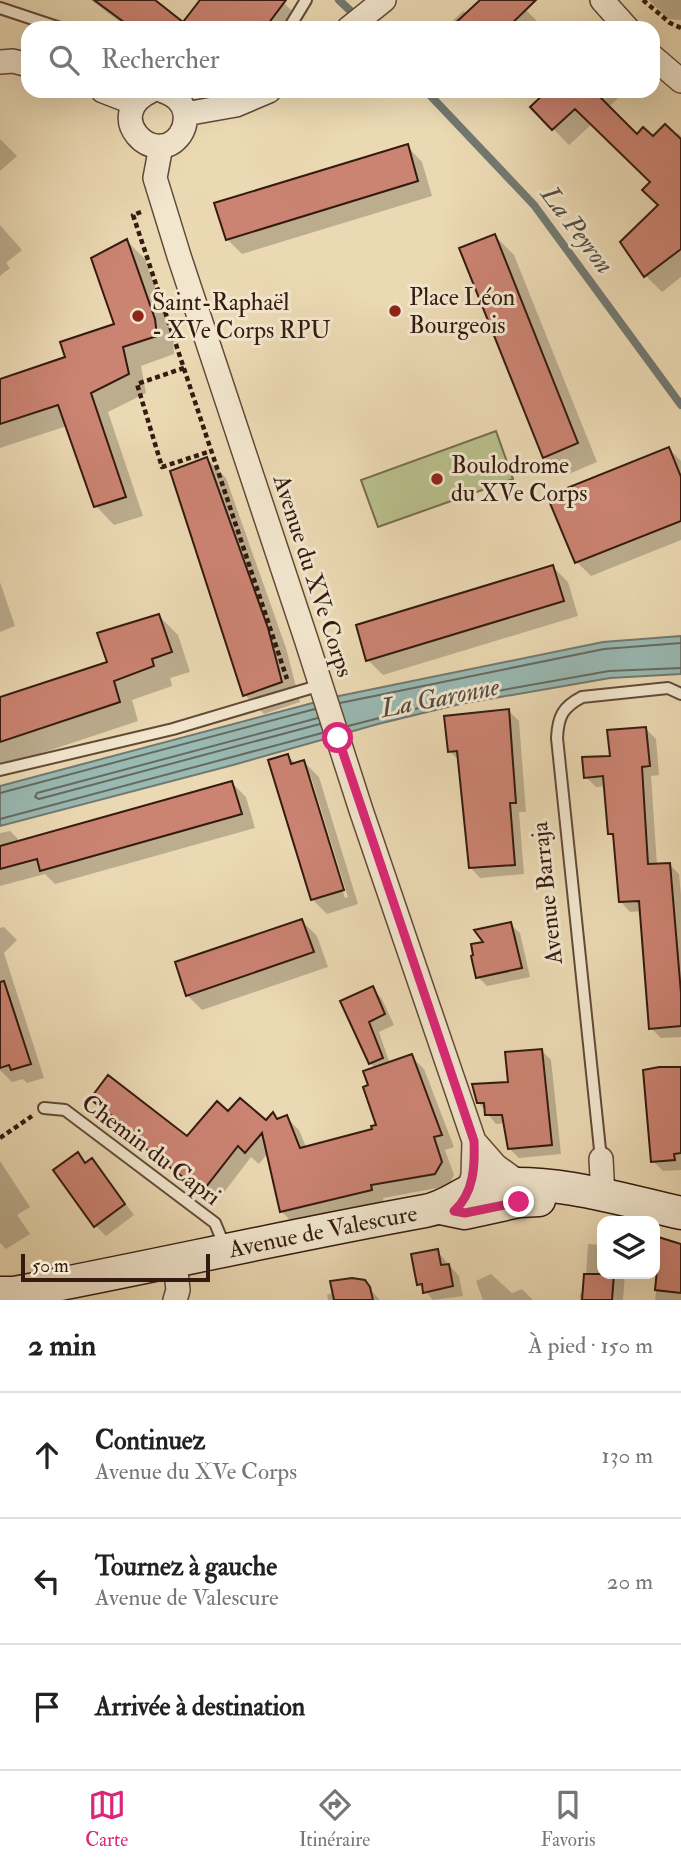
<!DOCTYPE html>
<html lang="fr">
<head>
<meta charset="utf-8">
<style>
  :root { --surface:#fff; --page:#f6f6f6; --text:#222; --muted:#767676; --line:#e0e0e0; --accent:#db2777 }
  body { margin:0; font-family:"IM FELL Double Pica",serif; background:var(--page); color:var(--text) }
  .controls { position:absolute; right:21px; bottom:21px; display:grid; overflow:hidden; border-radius:14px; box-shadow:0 7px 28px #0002 }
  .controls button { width:63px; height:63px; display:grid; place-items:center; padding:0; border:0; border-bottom:2px solid var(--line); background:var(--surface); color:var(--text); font:35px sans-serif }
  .scale { position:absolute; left:21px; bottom:18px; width:189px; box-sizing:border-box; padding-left:7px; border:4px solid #341a0f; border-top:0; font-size:19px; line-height:24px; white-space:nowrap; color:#341a0f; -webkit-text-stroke:5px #f2e6ce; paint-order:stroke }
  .stop { position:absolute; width:21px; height:21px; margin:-16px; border:5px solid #db2777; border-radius:50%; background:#fff }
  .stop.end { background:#db2777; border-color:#fff; box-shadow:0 2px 7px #0008 }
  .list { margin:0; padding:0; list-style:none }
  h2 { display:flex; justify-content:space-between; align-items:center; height:91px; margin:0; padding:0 28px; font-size:30px }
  h2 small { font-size:23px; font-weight:400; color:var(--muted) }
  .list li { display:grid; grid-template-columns:46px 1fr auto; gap:21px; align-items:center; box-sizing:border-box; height:126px; padding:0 28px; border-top:2px solid var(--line) }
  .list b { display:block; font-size:26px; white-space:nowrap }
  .list p { margin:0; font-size:23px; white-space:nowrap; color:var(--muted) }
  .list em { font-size:23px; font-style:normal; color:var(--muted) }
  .icon { flex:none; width:38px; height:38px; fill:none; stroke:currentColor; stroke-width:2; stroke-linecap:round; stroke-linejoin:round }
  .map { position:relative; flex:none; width:681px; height:1300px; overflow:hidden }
  .search { position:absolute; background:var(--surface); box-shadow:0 7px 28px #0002; left:21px; right:21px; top:21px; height:77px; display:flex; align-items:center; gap:18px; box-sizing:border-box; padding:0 24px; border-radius:21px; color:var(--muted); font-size:26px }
  .sheet { height:469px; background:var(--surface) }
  nav { display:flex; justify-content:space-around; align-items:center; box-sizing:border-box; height:98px; border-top:2px solid var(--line); background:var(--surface); font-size:19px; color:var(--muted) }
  nav a { display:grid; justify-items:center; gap:4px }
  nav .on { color:var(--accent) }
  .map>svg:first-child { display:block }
  .green { fill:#b8bf8c; stroke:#766c4e; stroke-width:2 }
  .water { fill:#99b9b3; stroke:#717971; stroke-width:2 }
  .shadow { fill:#0003; fill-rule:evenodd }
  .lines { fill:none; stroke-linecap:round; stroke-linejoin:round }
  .shore { stroke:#666a61; stroke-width:2 }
  .stream { stroke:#717971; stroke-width:8 }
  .building { fill:#cb8372; stroke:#341a0f; stroke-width:2 }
  .lane-casing { stroke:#624a38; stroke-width:14 }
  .street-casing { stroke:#624a38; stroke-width:26 }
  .secondary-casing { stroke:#341a0f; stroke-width:35 }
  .path { stroke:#341a0f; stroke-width:4.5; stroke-dasharray:5 3.5; stroke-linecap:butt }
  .lane { stroke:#f2e6ce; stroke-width:10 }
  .street { stroke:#f2e6ce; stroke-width:23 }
  .secondary { stroke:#f2e6ce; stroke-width:32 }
  .route { stroke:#db2777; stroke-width:9 }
  .poi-dot { fill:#8f2418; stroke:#f2e6ce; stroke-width:2.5 }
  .labels { text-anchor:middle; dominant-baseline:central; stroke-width:6; stroke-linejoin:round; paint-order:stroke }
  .poi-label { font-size:24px; fill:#341a0f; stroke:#f2e6ce; text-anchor:start }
  .street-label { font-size:24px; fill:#341a0f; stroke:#f2e6ce }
  .water-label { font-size:26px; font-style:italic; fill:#524a40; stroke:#f2e6ce }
</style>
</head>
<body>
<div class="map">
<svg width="681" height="1300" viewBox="0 0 681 1300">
  <rect width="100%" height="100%" fill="#ebd9b3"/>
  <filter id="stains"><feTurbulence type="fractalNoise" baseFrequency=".00286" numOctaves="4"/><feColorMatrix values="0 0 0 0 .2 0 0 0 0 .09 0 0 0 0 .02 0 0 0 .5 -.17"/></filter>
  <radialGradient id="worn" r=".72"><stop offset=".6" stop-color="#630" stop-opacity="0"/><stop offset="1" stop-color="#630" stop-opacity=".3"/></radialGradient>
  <path class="green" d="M496 431 513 479 378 527 361 480Z"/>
  <path class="water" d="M681 636V674L610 678 460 704 378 724 233 765 0 826V786L339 696 603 642Z"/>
  <path class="shadow" d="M91 0H151L188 28H128Z
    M202 0H281L299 18 292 28H211Z
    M483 0H516L541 25 537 28H445L463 11 468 14Z
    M649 0H681V20L668 19Z
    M549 91H610L618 98 608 108 637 136 653 139 675 136 678 133 681 136V277L662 292 646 276 623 242 660 205 653 182 592 124 569 145 532 107Z
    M0 139 17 156 0 171Z
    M407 146 422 162 432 196 242 254 227 239Z
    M0 225 22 250 6 263 10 268 0 276Z
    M495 236 514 255 597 462 564 476 544 457Z
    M127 241 145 259 173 338 174 354 141 366 146 393 108 412 143 516 114 525 96 506 67 426 0 448V381L67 359 117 325Z
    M669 449 681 461V540L591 576 577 562Z
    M207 459 226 478 286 648 300 702 264 714 245 695Z
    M553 567 568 582 578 616 383 675 368 660Z
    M0 582 15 626 0 632Z
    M159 616 178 635 190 672 170 678 172 686 132 700 138 721 0 767V699L109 663Z
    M509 711 519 721 526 812H519L524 874 480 878 471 868 460 761 449 751Z
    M646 729 656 739 659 775 651 776 657 865 669 864 679 874 681 895V1037L661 1038 651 1028 642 911 630 912 621 902 615 839 609 833 606 786 596 787 586 777Z
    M288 756 296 764 304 762 319 777 358 904 327 914 312 899ZM308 777H311L348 897 345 898Z
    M232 783 246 797 255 828 55 884 45 874 0 886V833L10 831 21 842Z
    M302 921 317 936 328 967 202 1010 187 995Z
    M510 924 520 933 530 977 487 986 478 977 486 943Z
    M4 927 17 940 4 953 44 1078 27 1083 23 1079 12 1082 0 1070V928Z
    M372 988 382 999 394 1025 379 1032 390 1064 411 1056 424 1069 454 1147 445 1150 454 1175 448 1186 383 1198 384 1203 294 1224 281 1211 268 1153 259 1164 251 1157 216 1203 160 1160 147 1148 149 1145 105 1111 92 1099 187 1138 228 1113 266 1123 273 1114 279 1120 286 1117 299 1130 307 1149 374 1130 378 1126 370 1086 376 1069 370 1063 342 1002Z
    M542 1051 551 1060 561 1154 519 1158 509 1148 505 1123 496 1124 478 1102 509 1083Z
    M681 1069V1170L663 1171 653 1161Z
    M78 1155 87 1164 91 1161 102 1171 134 1215 106 1236 96 1226 56 1170Z
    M0 1161 30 1207 17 1215 30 1234 6 1249 0 1243Z
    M655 1240 681 1247V1300H655L659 1271 655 1267Z
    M588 1244 602 1245V1274H625L623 1300H580V1293H585Z
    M437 1251 459 1276 463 1296 433 1300 419 1284Z
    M491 1274 512 1293 522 1289 533 1300H483L476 1281Z
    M361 1280 380 1300H328L327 1295Z"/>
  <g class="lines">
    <path class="shore" d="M340 703 604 649 681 643
      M318 718 37 793 35 797 39 799 320 724
      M348 726 458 698 609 671 681 668
      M0 793 315 709
      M0 819 322 733"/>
    <path class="stream" d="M339 0 357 17
      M426 91 534 205 681 405"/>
  </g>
  <path class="building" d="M94 0H155L183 22 200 0H286L265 28H132Z
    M480 0H536L507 28H450Z
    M547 91H594L637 134 643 127 653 136 665 124 681 139V249L644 277 620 242 658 205 642 190 650 182 575 109 552 130 530 107Z
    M408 144 418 181 226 240 214 203Z
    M495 234 578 443 543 458 459 248Z
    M127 239 155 319 157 336 123 347 129 374 91 393 126 497 94 507 58 405 0 424V379L65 357 60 342 114 324 91 258Z
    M669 447 681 477V521L575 563 547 496Z
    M207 457 268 628 282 682 243 696 170 471Z
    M553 565 564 601 366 661 356 625Z
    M159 614 172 652 152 659 154 666 114 681 120 702 0 742V697L107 662 97 633Z
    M509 709 516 803H510L515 865 469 868 457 751 448 752 444 716Z
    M646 727 650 766 642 767 648 864 670 863 681 993V1026L649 1029 639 901 619 902 613 834H608L603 776 584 778 582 757 610 756 607 730Z
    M288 754 291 764 304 760 344 890 311 900 268 760Z
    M232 781 242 814 40 871 37 859 0 869V846Z
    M302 919 314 952 186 996 175 962Z
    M511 922 522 968 476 978 471 956 473 955 471 944 483 942 474 930Z
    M4 981 31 1064 11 1070 9 1065 0 1068V982Z
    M373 986 385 1014 369 1022 383 1058 369 1064 340 1001Z
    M542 1049 552 1145 508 1149 502 1115H485L484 1103H477L472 1084 508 1082 505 1052Z
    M412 1054 442 1135 434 1137 442 1162 435 1174 371 1185 372 1190 280 1212 262 1133 245 1153 238 1146 202 1192 145 1148 148 1143 90 1099 108 1075 187 1136 217 1101 228 1111 240 1098 266 1120 273 1112 277 1119 287 1115 300 1148 372 1129 371 1126 376 1125 363 1087 368 1085 363 1071Z
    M659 1067H681V1153L674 1154 675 1160 651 1162 643 1070Z
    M78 1152 85 1163 92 1158 125 1204 94 1227 53 1170Z
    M655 1236 681 1244V1293L655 1290 658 1260H655Z
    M438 1249 441 1265 449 1264 453 1286 423 1293 422 1284 417 1285 411 1254Z
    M584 1274H614L612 1300H582Z
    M352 1278 365 1280 370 1287 373 1300H334L330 1281Z"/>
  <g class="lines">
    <defs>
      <path id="lane" d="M0 8 60 28
        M289 28 306 0
        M0 770 173 729 321 685
        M44 1108 65 1110 215 1223 225 1247
        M601 1159 557 738C558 716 563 707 582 697L668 688 681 694"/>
      <path id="street" d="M602 0 627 28
        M349 28 384 0
        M653 57 681 81
        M0 62 13 61 28 65
        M103 91 134 103
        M151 91C101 115 154 170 180 135 184 129 186 121 185 114 183 101 174 95 163 91
        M185 114 236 105 269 91
        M161 146 155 178 179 256 306 639 361 810 474 1141 473 1176 464 1202
        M474 1141 496 1166 521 1184
        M601 1159 603 1196
        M175 1300 178 1290 175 1262"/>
      <g id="secondary">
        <path d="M441 1208 465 1213 519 1201 539 1200"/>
        <path id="s1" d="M0 1293H14C151 1267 287 1236 425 1211 452 1206 465 1187 493 1185 556 1179 620 1199 681 1213"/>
      </g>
    </defs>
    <use href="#lane" class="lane-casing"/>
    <use href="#street" class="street-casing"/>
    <use href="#secondary" class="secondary-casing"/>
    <path class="path" d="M643 0 670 23 681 28
      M141 212 133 215 287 679
      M184 368 137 384 162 467 211 451
      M0 1138 32 1116"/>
    <use href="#lane" class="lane"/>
    <use href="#street" class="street"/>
    <use href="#secondary" class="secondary"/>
  </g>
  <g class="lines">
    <path class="route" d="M338 738 474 1141C475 1166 474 1193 454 1211L465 1213 519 1202"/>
  </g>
  <g class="poi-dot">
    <circle cx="395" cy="311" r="7"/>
    <circle cx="138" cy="316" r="7"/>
    <circle cx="437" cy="479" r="7"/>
  </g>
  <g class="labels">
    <g class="poi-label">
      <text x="409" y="297">Place Léon<tspan x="409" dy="28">Bourgeois</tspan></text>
      <text x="152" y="302">Saint-Raphaël<tspan x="152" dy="28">- XVe Corps RPU</tspan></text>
      <text x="451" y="465">Boulodrome<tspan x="451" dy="28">du XVe Corps</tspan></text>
    </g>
    <g class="street-label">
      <text transform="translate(313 576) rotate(72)">Avenue du XVe Corps</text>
      <text transform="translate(547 893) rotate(-96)">Avenue Barraja</text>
      <text transform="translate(151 1150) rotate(37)">Chemin du Capri</text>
      <text stroke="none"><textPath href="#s1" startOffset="329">Avenue de Valescure</textPath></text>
    </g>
    <g class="water-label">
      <text transform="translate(577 230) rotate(53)">La Peyron</text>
      <text transform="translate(440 698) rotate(-11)">La Garonne</text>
    </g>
  </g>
  <rect width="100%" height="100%" filter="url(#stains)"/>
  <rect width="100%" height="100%" fill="url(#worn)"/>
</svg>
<div class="controls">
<button><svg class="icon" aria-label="layers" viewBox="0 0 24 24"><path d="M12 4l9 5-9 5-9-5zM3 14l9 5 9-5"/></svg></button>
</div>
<div class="scale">50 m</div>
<div class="stop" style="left:338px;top:738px"></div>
<div class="stop end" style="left:519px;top:1202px"></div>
<div class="search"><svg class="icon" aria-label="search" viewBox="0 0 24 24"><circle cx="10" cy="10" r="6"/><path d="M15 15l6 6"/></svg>Rechercher</div>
</div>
<section class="sheet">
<h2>2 min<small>À pied · 150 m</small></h2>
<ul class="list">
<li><svg class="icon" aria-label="ahead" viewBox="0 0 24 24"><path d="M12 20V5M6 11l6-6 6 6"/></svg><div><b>Continuez</b><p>Avenue du XVe Corps</p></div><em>130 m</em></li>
<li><svg class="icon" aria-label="left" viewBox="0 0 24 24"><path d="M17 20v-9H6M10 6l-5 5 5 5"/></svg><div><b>Tournez à gauche</b><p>Avenue de Valescure</p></div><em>20 m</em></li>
<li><svg class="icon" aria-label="arrive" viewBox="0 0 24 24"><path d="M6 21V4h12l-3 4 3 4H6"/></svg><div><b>Arrivée à destination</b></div></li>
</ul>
</section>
<nav>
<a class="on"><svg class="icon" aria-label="map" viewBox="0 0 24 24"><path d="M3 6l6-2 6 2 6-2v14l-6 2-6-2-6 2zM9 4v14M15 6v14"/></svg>Carte</a>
<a><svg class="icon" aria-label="directions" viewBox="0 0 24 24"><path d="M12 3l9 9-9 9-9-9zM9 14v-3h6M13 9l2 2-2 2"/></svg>Itinéraire</a>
<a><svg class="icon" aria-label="saved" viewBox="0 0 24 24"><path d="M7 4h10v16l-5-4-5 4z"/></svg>Favoris</a>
</nav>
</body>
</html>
